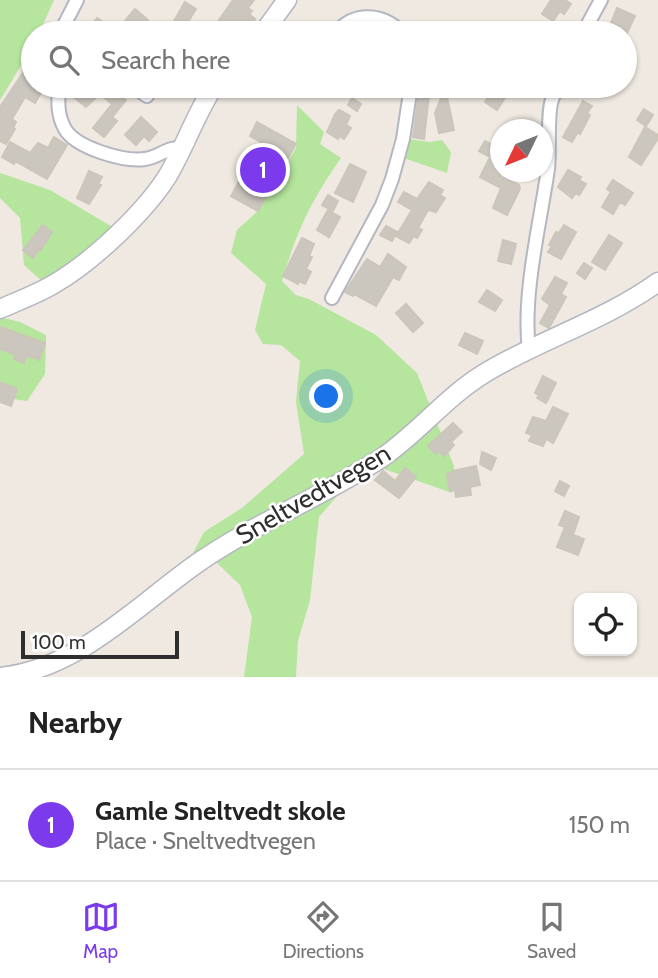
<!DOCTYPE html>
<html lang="en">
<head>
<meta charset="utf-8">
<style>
  :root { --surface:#fff; --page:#f6f6f6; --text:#222; --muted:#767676; --line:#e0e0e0; --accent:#7c3aed }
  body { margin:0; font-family:Cabin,sans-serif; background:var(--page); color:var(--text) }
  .controls { position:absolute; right:21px; bottom:21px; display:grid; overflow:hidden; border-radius:14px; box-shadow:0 2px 5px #0004 }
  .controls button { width:63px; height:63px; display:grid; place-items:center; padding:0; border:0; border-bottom:2px solid var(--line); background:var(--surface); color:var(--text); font:35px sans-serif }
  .compass { position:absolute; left:490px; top:119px; width:63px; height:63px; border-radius:50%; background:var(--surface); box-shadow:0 2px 5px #0004; rotate:227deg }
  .scale { position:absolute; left:21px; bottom:18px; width:158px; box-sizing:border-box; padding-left:7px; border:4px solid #2e2e2e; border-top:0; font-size:19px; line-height:24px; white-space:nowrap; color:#2e2e2e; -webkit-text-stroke:5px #fff; paint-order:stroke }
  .you { position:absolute; left:327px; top:397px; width:24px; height:24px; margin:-18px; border:5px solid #fff; border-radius:50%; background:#1a73e8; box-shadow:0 0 0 10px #1a73e833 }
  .badge { display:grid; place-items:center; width:46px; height:46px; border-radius:50%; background:var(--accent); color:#fff; font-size:23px; font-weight:700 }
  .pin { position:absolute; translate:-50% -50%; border:4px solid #fff; box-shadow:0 2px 7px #0006 }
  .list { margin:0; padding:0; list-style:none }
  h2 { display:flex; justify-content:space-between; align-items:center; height:91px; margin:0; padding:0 28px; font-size:30px }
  h2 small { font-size:23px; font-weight:400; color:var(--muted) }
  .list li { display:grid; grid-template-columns:46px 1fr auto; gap:21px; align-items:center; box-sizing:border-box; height:112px; padding:0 28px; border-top:2px solid var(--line) }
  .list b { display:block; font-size:26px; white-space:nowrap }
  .list p { margin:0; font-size:23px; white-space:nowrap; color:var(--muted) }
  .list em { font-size:23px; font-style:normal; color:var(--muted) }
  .icon { flex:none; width:38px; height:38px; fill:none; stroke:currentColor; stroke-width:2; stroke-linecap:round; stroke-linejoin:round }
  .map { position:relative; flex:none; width:658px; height:677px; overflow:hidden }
  .search { position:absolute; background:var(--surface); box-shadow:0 2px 5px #0004; left:21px; right:21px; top:21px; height:77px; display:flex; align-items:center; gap:18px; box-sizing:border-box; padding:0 24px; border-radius:38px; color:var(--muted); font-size:26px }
  .sheet { height:203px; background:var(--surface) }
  nav { display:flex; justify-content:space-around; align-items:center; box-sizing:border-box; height:98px; border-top:2px solid var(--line); background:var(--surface); font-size:19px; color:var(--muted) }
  nav a { display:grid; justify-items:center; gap:4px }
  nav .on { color:var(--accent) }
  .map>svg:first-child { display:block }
  .green { fill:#b6e59e }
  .building { fill:#cbc7bf; stroke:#cbc5ba; stroke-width:2 }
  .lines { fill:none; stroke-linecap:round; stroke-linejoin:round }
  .street-casing { stroke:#b4b7c1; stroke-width:16 }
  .secondary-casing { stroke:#b4b7c1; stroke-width:21 }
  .street { stroke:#fff; stroke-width:12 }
  .secondary { stroke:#fff; stroke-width:18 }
  .labels { text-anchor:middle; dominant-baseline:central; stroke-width:5; stroke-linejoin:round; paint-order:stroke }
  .street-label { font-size:26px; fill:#2e2e2e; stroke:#fff }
</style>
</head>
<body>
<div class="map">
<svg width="658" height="677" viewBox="0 0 658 677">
  <rect width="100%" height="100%" fill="#efe9e1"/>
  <path class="green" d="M0 0H54L39 33H33V46L0 100Z
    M297 105 324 132 320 144 341 158C311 201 297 230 282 281L296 295 309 299 376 335 417 373 454 466 452 493 384 469 338 495 319 517 310 600 298 641 296 677H244L252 617 240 585 215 561 193 553 204 532 242 508 304 454 296 402 300 361 281 345 263 344 255 330 266 284 231 253 237 230 259 210 296 148Z
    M401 138 430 142 442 140 451 152 447 173 398 156Z
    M0 173 50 190 121 232 44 283 24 265 20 218 0 198Z
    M0 317 20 322 46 335 45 374 27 401 0 397Z"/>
  <path class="building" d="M233 0H254L248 8 252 11 249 14 255 19 246 33H210Z
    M551 0H565L571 4 564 14 560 11 553 21 542 14Z
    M185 2 196 9 184 28 174 21Z
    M617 8 635 16 627 33H607Z
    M135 9 148 20 136 33H126L119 28Z
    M97 18 105 23 99 33H86Z
    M294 23 310 33H287Z
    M27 67 33 71V86L43 89 35 103 25 97 12 119 16 122 13 128 15 129 6 144 0 141V107Z
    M85 86H107L105 87 115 96 118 93 126 100 112 117 117 121 104 137 93 128 112 104 100 94 86 107 75 98Z
    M420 86H430L424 139 413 137Z
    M495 86H504L510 90 497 110 485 102Z
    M445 88 454 130 439 133 435 113Z
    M352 98 361 104 357 111 348 105Z
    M583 101 592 106 587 113 590 115 580 134 578 132 572 142 563 137Z
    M644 109 653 115 646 126 637 120Z
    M339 110 350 116 346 125 351 128 344 139 339 136 338 139 327 132 335 114Z
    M141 117 157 132 149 141 144 136 136 145 125 135Z
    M257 122 296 144 258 211 231 196 261 142 250 136Z
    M645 127 658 135V138L641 165 629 157Z
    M54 137 67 145 47 179 15 161 14 164 2 157 10 142 30 153 38 143 48 148Z
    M485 141 496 147 490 157 479 151Z
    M489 159 500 165V176L519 185 520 189 507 215 493 208 501 188 480 177Z
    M350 164 366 172 353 202 335 193Z
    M568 170 581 177 579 180 586 184 579 195 576 193 572 198 558 187Z
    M89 171 102 177 98 184 101 185 89 204 77 198Z
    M613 180 633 193 625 205 620 202 613 214 602 207 611 192 607 189Z
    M429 182 443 190 440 195 445 198 436 212 428 210 418 228 422 230 417 238 414 236 409 243 396 236 412 210 398 202 404 192 417 199Z
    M328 195 338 201 333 211 322 205Z
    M328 210 340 217 329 237 317 230Z
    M43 225 52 232 41 250 39 249 33 258 23 250Z
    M564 225 576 232 561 259 548 252 552 246 549 245 556 232 559 233Z
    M386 226 397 232 392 241 380 235Z
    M609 235 622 243 605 270 592 262Z
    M302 238 314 244 309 256 312 257 306 269 311 272 305 284 299 281 298 284 283 276Z
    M503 240 516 244 511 264 498 261Z
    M388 254 406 267 399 280 393 277 376 306 354 294 353 296 345 292 367 259 380 267Z
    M584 263 592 268 585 279 577 273Z
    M555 277 567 283 561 294 566 297 549 328 540 323 550 305 542 299Z
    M487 290 502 300 495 311 479 302Z
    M406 304 423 323 413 332 396 313Z
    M0 327 45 343 39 360 27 355 24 363 14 359 16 355 0 349Z
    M465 333 483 341 477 354 459 345Z
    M543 376 556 383 546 403 537 398 539 395 535 393Z
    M0 382 17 389 11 406 0 402Z
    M553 407 568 414 553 443 546 439 543 446 529 441 532 435 526 433 533 417 546 421Z
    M453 423 462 432 451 442 454 445 444 456 438 451 436 454 428 446Z
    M482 452 496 458 491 470 480 464Z
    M476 466 480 485 470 487 471 495 456 497 455 490 450 491 447 474 452 473V471Z
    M405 468 416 477 399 498 375 480 383 471 395 481Z
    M560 481 569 486 564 496 555 491Z
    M565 511 579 517 573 535 584 539 578 555 557 547 565 527 559 525Z"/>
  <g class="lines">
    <defs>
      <path id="street" d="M60 33 77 0
        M336 33C354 11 383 13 402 33
        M583 33 601 0
        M59 86C58 101 57 115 65 129 76 148 124 162 145 159 159 157 167 147 181 148
        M133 86 147 96
        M332 298 382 205 392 179 403 139 411 86
        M529 350C522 296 540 224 548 169 550 152 547 112 552 100 553 95 557 91 559 86"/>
      <path id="secondary" d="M263 33 287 0
        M0 309C18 301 37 294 54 284 92 262 143 214 167 177 185 147 195 115 214 86
        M0 677C79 669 137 605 199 562 257 522 324 496 383 457 419 432 447 396 485 373 541 339 604 321 658 282"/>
    </defs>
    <use href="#street" class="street-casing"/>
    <use href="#secondary" class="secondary-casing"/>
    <use href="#street" class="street"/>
    <use href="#secondary" class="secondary"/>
  </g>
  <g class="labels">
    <g class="street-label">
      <text transform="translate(313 494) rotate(-30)">Sneltvedtvegen</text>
    </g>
  </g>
</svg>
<div class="controls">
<button><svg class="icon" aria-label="locate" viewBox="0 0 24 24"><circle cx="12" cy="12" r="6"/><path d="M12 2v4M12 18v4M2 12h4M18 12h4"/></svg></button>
</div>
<svg class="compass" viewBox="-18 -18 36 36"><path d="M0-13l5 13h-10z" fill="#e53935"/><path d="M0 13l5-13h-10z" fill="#767676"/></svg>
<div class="scale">100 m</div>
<div class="you"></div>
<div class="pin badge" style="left:263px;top:170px">1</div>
<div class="search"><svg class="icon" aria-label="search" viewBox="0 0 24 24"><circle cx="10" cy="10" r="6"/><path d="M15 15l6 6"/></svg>Search here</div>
</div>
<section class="sheet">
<h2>Nearby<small></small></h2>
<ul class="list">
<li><span class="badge">1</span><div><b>Gamle Sneltvedt skole</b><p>Place · Sneltvedtvegen</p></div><em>150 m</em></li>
</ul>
</section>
<nav>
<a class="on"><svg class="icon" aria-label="map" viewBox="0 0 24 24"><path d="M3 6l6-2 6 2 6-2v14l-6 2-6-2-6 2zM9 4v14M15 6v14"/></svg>Map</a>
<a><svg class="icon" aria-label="directions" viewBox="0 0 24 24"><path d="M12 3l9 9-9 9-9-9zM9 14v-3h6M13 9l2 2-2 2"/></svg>Directions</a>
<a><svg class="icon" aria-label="saved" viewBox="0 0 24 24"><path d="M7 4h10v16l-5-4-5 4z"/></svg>Saved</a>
</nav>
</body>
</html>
